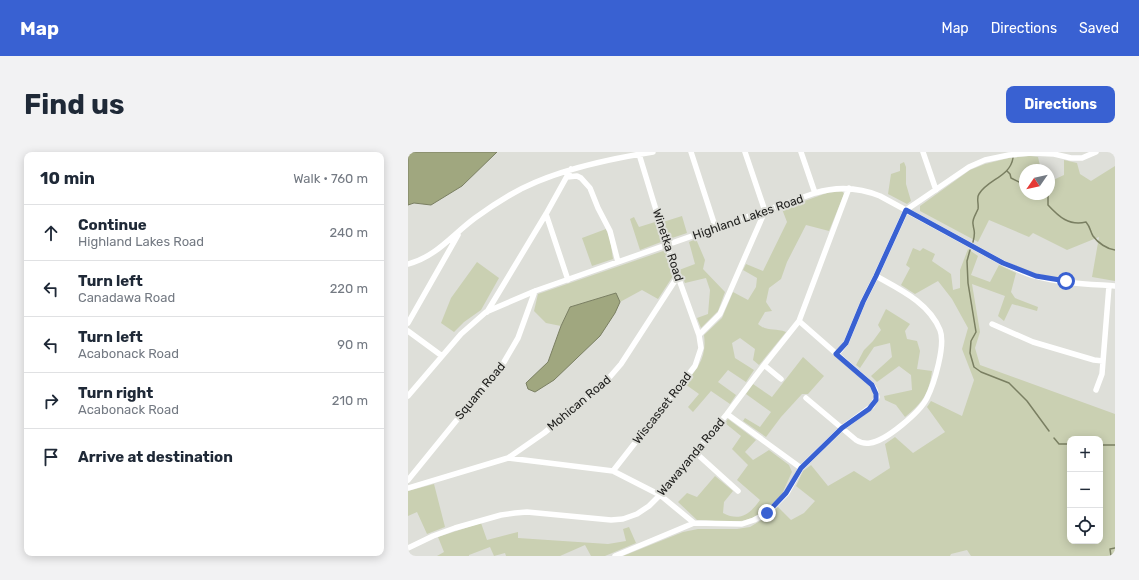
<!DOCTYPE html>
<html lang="en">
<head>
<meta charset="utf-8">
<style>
  :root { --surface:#fff; --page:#f2f2f3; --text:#1f2937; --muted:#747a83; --line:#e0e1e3; --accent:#3961d2 }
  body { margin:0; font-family:Rubik,sans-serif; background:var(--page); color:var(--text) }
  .controls { position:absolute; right:12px; bottom:12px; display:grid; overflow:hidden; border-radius:8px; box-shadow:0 2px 10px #0003 }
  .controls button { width:36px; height:36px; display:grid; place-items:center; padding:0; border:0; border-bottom:1px solid var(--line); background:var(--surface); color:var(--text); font:20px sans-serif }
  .compass { position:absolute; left:611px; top:12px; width:36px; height:36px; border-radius:50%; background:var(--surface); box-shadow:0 2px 10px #0003; rotate:236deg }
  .stop { position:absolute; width:12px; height:12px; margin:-9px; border:3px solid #3961d2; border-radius:50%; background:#fff }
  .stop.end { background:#3961d2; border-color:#fff; box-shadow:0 1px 4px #0008 }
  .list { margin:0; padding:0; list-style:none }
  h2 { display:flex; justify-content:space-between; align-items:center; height:52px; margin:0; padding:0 16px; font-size:17px }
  h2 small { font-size:13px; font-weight:400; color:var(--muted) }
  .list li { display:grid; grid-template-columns:26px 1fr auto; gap:12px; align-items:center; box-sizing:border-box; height:56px; padding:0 16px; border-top:1px solid var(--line) }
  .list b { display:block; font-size:15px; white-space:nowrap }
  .list p { margin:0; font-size:13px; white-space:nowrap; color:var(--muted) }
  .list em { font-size:13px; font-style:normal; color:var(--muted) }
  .icon { flex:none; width:22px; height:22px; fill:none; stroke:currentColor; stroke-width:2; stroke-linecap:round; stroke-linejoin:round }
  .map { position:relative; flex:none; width:707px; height:404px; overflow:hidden; border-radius:8px }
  header { display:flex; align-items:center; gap:24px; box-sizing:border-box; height:56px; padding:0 20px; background:var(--accent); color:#fff }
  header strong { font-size:19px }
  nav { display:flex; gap:22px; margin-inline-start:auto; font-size:14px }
  .intro { display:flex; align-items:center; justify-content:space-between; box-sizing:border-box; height:96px; padding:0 24px }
  h1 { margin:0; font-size:28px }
  .button { padding:10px 18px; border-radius:8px; background:var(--accent); color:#fff; font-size:14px; font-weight:700 }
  main { display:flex; gap:24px; padding:0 24px }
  aside { flex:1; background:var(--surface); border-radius:8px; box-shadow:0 2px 10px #0003 }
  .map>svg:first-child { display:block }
  .green { fill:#cad0b2; fill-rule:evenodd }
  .water { fill:#a0a77f; stroke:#7a7f62 }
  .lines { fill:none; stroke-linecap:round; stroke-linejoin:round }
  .stream { stroke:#7a7f62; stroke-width:1.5 }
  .minor { stroke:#fff; stroke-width:5.5 }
  .route { stroke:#3961d2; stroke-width:5 }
  .labels { text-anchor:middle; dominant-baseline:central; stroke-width:4; stroke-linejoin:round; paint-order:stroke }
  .street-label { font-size:12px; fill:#222220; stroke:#dedfd9 }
</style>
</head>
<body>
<header>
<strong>Map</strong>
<nav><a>Map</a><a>Directions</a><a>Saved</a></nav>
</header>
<div class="intro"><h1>Find us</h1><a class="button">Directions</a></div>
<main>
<aside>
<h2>10 min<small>Walk · 760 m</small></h2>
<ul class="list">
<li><svg class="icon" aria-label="ahead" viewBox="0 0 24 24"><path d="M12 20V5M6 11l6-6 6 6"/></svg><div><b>Continue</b><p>Highland Lakes Road</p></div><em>240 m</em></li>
<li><svg class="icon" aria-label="left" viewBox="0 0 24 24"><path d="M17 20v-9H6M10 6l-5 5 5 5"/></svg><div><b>Turn left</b><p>Canadawa Road</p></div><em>220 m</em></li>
<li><svg class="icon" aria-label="left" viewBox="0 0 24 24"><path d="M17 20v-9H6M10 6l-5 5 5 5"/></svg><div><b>Turn left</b><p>Acabonack Road</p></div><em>90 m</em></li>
<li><svg class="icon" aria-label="right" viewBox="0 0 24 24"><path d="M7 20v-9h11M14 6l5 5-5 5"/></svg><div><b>Turn right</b><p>Acabonack Road</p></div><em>210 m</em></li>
<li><svg class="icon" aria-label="arrive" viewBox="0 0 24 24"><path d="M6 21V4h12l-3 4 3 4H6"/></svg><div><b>Arrive at destination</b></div></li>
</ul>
</aside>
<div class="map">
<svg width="707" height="404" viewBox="0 0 707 404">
  <rect width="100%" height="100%" fill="#dedfd9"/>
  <path class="green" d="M622 4 630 5 633 18H617V42H641V28L643 29 656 23V8L669 11 672 22 683 29 707 14V129L684 125 691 85 659 98 625 81 621 85 581 68 570 90 512 59V54L562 18 577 12 601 6Z
    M496 10 498 15V32L503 49 499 52 480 42 483 22 492 19V12Z
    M434 39 436 42 421 79 398 73 379 110 373 127 361 136 358 150 364 159 357 160 350 172C359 180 367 176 378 180L351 213 345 208 347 197 332 186 324 191 327 206 346 218 338 230 320 218 310 230 328 243 322 252 303 239 285 260 280 255 291 242 277 232C290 216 299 205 296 183L314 166 325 140 340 148 348 135 349 126 335 118 338 112 355 119 379 70 374 57 419 41Z
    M274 64 279 81 261 87 255 70Z
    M226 65 231 75 247 70 253 90 232 98 222 67Z
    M198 77 202 87 205 107 184 114 174 86Z
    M288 87 297 108 295 117 317 140 310 159 293 176 289 166 300 162 302 138 298 126 277 131 271 118 287 112 281 90Z
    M505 96 512 99 515 96 527 102 524 109 543 122 545 138 552 136V118L560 97 570 104 563 123 582 130 591 113 608 121 603 140 607 146 630 155 629 159 604 152 596 169 590 164 597 144 564 132 572 180 567 196 572 213 707 262V404H563L559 398 543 402 542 404H215L275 380 290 377H329L342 375 360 364 370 355 383 368 396 361 407 349 388 334 395 319 403 313 420 334 446 319 462 329 482 316 477 292 487 285 505 301 537 280 519 255 523 249 554 264 566 228 554 197 560 176 544 147 530 129 507 142 493 133 502 116 498 113ZM662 287H692V389H662Z
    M258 98 265 124 250 147 234 138 212 150 208 141 162 155 153 174 138 171 126 159 130 142Z
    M69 110 91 126 73 158 56 170 46 180 33 171 43 146Z
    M478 157 502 172 497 179 499 187 509 189 512 199 509 217 524 219C521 242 514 251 497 265L488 253 477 248 476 244 504 238 503 223 491 214 469 230 463 224 484 205 482 191 466 195 452 216 448 213 456 198 465 189 473 178 470 173Z
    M395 205 416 224 400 242H394L373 265 358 285 335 269 337 266 352 275 363 260 338 242 345 232 364 245Z
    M320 267 348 288 337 300 345 308 361 298 381 313 384 320C381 326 378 333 375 340 367 354 349 367 332 369 320 371 301 368 289 368L270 350 279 341 289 345 307 324 325 339 316 350 315 361C332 370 342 362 352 348L329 328 340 313 324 297 333 284 317 271Z
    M26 332 37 375 19 382 9 360 0 364V339Z
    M73 371 79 388 110 380V386L200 392 218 389 215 377 221 375 228 391 197 404H183L177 393 152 404H98L97 401 86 404 82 395 61 403V404H29L36 400 30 385Z"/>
  <path class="water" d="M0 0H89L54 34 23 53 6 51 0 53Z
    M208 141 212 150 207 161 192 184 146 228 127 240 120 237 118 231 140 210 153 174 162 155Z"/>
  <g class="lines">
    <path class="stream" d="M599 19 602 22 603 26 617 33
      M640 42V53C651 65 661 74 678 70 683 76 682 79 685 84 690 91 699 97 707 98
      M565 90C568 79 566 81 565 72 564 67 568 62 570 57 571 52 568 46 571 42 580 27 602 25 605 6
      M562 98 559 109 560 131 568 180 563 189 562 201 566 215 573 220 601 231 619 249 641 279
      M646 286 651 292H662
      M692 293H707
      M703 404 702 397 707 396"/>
    <path class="minor" d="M283 0 308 77
      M393 0 407 41
      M515 0 528 38
      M231 2 259 94 291 183
      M159 25 169 24 173 26 182 36 190 56 202 79 210 110
      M138 62 160 128
      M0 112C28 105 44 83 67 66 78 58 90 50 102 43 142 19 200 7 245 0
      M79 160 138 62 163 17
      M0 171 50 83
      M584 172 625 190 686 208 695 209
      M0 179 34 204
      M429 202 438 191 455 150 468 124 498 58 561 15 577 8 601 3 623 1 646 2 663 6H674L688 0
      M356 213 373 227
      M688 238 694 222 701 134
      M0 244 53 182 78 160 127 139 407 41C430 34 450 35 472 44L595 111C606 116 616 121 627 124 652 131 681 132 707 134
      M398 246 448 288C453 291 457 292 462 291 478 289 512 260 519 246 526 232 538 193 532 178 521 151 493 138 468 124
      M319 262 393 316
      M288 301 330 339
      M100 306 136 281 194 234 213 212 270 124
      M205 319 287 214 293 196 291 183 312 162 316 153 357 59 337 0
      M0 328 96 210 110 186 127 139
      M0 336 100 306 205 319 252 343 286 371
      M0 396 25 384 47 376 93 363 107 361 119 360 203 368 215 367 229 362 241 354 252 343 319 262 356 213 391 169 441 36
      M207 404 286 371 334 372 346 368 359 361 379 341 393 316 434 276 464 254 469 245 467 238 464 233 391 169"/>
  </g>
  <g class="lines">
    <path class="route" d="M359 361 378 341 393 316 434 276 461 257 468 248V242L464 233 428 202 438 191 455 150 468 124 498 58 595 111 628 124 658 129"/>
  </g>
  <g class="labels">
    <g class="street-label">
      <text transform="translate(340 65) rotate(-19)">Highland Lakes Road</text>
      <text transform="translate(260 93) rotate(72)">Winetka Road</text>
      <text transform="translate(72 239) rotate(-50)">Squam Road</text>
      <text transform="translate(171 251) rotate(-40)">Mohican Road</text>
      <text transform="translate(254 256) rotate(-52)">Wiscasset Road</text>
      <text transform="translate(283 305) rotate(-50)">Wawayanda Road</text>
    </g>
  </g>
</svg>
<div class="controls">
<button>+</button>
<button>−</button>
<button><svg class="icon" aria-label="locate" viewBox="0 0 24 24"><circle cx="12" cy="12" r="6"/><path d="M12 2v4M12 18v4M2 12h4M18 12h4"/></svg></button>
</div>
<svg class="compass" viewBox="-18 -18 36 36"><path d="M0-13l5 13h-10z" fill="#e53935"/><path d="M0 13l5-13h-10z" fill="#747a83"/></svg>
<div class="stop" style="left:658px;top:129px"></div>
<div class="stop end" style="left:359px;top:361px"></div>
</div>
</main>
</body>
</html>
